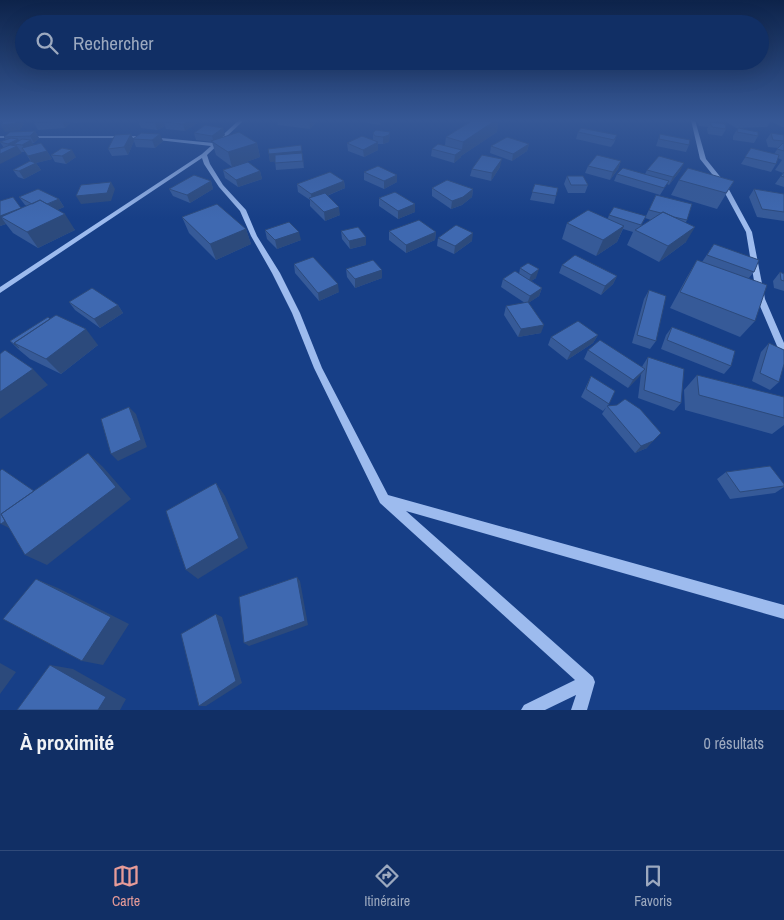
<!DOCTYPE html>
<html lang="fr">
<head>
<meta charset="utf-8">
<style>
  :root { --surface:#112f65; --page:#1a376b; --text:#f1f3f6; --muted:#9ca9bf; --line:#304a79; --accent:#e69b98 }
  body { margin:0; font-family:"Archivo Narrow",sans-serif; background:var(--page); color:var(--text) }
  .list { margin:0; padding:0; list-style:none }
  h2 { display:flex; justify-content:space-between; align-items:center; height:65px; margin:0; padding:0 20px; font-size:21px }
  h2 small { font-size:16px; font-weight:400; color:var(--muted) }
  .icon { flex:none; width:28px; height:28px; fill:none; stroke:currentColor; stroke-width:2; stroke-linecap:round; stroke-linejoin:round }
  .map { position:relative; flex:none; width:784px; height:710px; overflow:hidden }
  .search { position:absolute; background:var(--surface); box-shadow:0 5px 20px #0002; left:15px; right:15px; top:15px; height:55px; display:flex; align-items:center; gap:12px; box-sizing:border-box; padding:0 18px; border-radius:28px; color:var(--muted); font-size:19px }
  .sheet { height:140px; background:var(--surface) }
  nav { display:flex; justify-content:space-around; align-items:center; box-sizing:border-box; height:70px; border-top:1px solid var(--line); background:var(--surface); font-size:14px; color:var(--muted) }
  nav a { display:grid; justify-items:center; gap:2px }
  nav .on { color:var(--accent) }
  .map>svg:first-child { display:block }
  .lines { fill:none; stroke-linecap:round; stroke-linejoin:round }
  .minor { fill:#9dbbee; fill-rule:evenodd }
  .wall { fill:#365a98 }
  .shaded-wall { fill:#2c4a7c }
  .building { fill:#3f69b1; stroke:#2c4a7c }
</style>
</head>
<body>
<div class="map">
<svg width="784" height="710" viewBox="0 0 784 710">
  <rect width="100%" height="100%" fill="#173f87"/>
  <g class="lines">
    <path class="minor" d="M239 120H244L207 155 210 164 223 185 246 210 257 236 280 273 300 313 322 368 388 495 784 605V619L406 511 593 677 595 682 587 710H571L576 695 545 710H521L524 705 575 680 380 503 314 368 292 313 272 273 251 236 240 211 219 187 204 164 202 158 0 293V287L202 154 211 146 140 138H0V136H140L214 143Z
      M691 120H695L706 159 726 184 752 232 765 299 784 343V356L780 353 757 299 746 232 720 184 700 159Z"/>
  </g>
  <path class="wall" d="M36 120 71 122 65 128 38 130 34 123Z
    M72 120H93L91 122 73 123Z
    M277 120H316V122L310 129 278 125Z
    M363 120H385L380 125 363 122Z
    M697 120H717L716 123 726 129 722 136 708 134 707 129 708 127 699 126Z
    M724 120H784V127H782L771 121 767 127 736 128Z
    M138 121 197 123 185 131 166 129 165 126 157 130 141 128Z
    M738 128 758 136 754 143 733 140V136Z
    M35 131 39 138 34 143H32L34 145 47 151 52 159 36 163 41 170 24 179 18 177 13 170 31 162 25 152H21L22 153 4 148 0 142 6 140 4 137Z
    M390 132 389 142 383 144H378V150L364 157 348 151 347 143 373 140V133Z
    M497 132 461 156V157L454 163 431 156 432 149 445 145 446 137Z
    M578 132 617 135 614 143 611 147 576 139Z
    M194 133 225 135 222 137 257 143 260 157 232 167 216 155 212 142 196 140Z
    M771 133 784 135V187L775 184 783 173 775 170 782 160 778 158 776 164 771 172 741 164 751 148 774 154 778 148 768 147 766 140Z
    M131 134 133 139 163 141 155 148 136 147 134 141 128 155 112 156 108 149Z
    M660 134 689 145 686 152 656 146Z
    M529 144 527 151 512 161 490 153 491 146Z
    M268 149 304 158H303L304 168 276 170 275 161 270 162Z
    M51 155 76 157 66 164 55 162Z
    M621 161 618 169 610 180 585 173 588 166Z
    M500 167 491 181 470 176 472 169Z
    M223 170 260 171 262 179 238 187 225 178Z
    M647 170 680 171 669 185 667 184 660 195 614 181 617 174H645Z
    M364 172 397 175V182L384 189 364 180Z
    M567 176 588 185 585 193H568L564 184Z
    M679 180 734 181 717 209 671 195Z
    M211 181 213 189 190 203 173 196 169 189Z
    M344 181 345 188 327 196 340 215 325 221 310 206V200L298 192 297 184Z
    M535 184 556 196 554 204 530 200Z
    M432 188 473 189 472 197 462 205 451 209 432 196Z
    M754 189 784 194V221L757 217 749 197Z
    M656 195 687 220 686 222V242L659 262 627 245 633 232 623 229 617 242 596 256 562 239 567 223 608 218 609 215 646 216 641 226 651 220 645 218Z
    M19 197 59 199 64 207 57 210 75 230 38 248 13 233 6 224 0 226V201L21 208 27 206 25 205Z
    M379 198 415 212 398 219 379 206Z
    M182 217 246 229 251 244 216 260 189 233Z
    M265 230 301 240 277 249 267 239Z
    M341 231 366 245 350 249 342 239Z
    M389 231 436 232 435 240 406 253 389 240Z
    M438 238 472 241 454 254 437 246Z
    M714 244 754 272 748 279 755 321 740 337 670 308 687 277 697 260 702 262Z
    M294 264 339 292 319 301 295 273Z
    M562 265 617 276 613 284 601 295 559 273Z
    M520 268 536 278 531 281 542 288 539 296 528 303 541 333 518 337 504 315 506 306 525 303 501 287 503 279 519 274Z
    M346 269 382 278 355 288 347 277Z
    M780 272 784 274V291L774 288 773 281Z
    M649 290 656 341 650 349 632 343 644 299Z
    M69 302 118 305 123 313 100 328 75 310Z
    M672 327 731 366 724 374 661 349 666 335Z
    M598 335 593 343 567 360 548 345 551 337Z
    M10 341 98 345 61 374 30 359 18 349Z
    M769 343 779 382 770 390 752 381 761 352Z
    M588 350 642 367 643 365 648 357 681 403 674 411 638 398 641 374 628 388 584 359Z
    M697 375 784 397V425L772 434 685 410 684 390Z
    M591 376 609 404 603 411 581 397Z
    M607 406 647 448 635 453 602 414Z
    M726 472 784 484V487L775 493 730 499 717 479Z"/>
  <path class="shaded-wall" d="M18 120H21L24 124 20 130 5 132 1 125Z
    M63 120H70L71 122 65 128 62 121Z
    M160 120H173L163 122 165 126 157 130 155 123Z
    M189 120H196L197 123 185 131 183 124Z
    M310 120H316V122L310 129 309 122Z
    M380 120H385L380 125Z
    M496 120H499L497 132 461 156 463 142Z
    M223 128 225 135 214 143 212 136Z
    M35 131 39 138 34 143 30 136Z
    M390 132 389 142 383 144V137Z
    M131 134 134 141 128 155 124 147Z
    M160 134 163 141 155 148 152 140Z
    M18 139 22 145 31 140 35 148 27 152 22 145 14 144 16 147 17 146 22 153 0 164V154L11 149 8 144Z
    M378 142V150L364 157 363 150Z
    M257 143 260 157 232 167 228 152Z
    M529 144 527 151 512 161 513 154Z
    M72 150 76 157 66 164 62 156Z
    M462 150 461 157 454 163 455 155Z
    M47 151 52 159 36 163 41 170 24 179 19 171 33 164 28 156Z
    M302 151 304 168 302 158 270 162 269 154Z
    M502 159 500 167 491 181 492 173Z
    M621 161 618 169 610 180 613 172Z
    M684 163 680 171 669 185 673 177Z
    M260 171 262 179 238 187 236 180Z
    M397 175V182L384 189V181Z
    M211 181 213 189 190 203 187 195Z
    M344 181 345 188 312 202 311 194Z
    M111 182 115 189 111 201 81 204 76 196Z
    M473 189 472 197 462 205 451 209 452 201Z
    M59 199 64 207 45 216 40 208Z
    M415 204V212L398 219V211Z
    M339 207 340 215 325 221 324 212Z
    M22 209 1 217 6 224 0 226V216Z
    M65 214 75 230 38 248 27 232Z
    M624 226 617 242 596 256 603 240Z
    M695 227 686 242 659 262 668 246Z
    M246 229 251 244 216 260 210 244Z
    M299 232 301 240 277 249 275 240Z
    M436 232 435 240 406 253V245Z
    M473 233 472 241 454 254 455 246Z
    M366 237V245L350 249 349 241Z
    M539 269 536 278 528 283 531 275Z
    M382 270V278L355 288V279Z
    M617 276 613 284 601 295 605 286Z
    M338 284 339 292 319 301 318 293Z
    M542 288 539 296 527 304 530 296Z
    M118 305 123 313 100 328 94 319Z
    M544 325 541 333 518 337 521 329Z
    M86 329 98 345 61 374 46 359Z
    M598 335 593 343 567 360 571 352Z
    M33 369 48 385 0 419V392Z
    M645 369 639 377 628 388 633 380Z
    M129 407 136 414 147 447 118 461 111 454Z
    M653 441 647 448 635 453 641 446Z
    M88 453 103 467 131 499 47 565 25 555Z
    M216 483 225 496 248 548 198 579 186 570Z
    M36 492 13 530 1 524Z
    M297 577 300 581 308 625 249 646 244 643Z
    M36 579 58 588 129 624 103 665 82 661Z
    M216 614 222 617 242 683 206 706H199Z
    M0 663 16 672 0 694Z
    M50 665 73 669 126 699 120 710H98Z"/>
  <path class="building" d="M4 120H18L16 123 1 125Z
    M36 120H63L62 121 34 123Z
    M140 120H160L155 123 138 121Z
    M166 120H189L183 124 163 122Z
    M294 120H310L309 122Z
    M473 120H496L463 142 446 137Z
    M710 122 725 124 726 129 712 127Z
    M205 125 223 128 212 136 194 133Z
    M581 128 617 135 614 140 578 132Z
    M738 128 758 132V136L737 132Z
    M376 130 390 132 389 135 383 137 375 136 373 133Z
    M35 131 30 136 4 137 10 132Z
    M239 132 257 143 228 152 211 141Z
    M141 133 160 134 152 140 133 139Z
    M771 133 784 135V141L773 140Z
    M131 134 124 147 108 149 115 135Z
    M660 134 690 140 689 145 659 139Z
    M362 136 378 142 363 150 347 143Z
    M507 137 529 144 513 154 491 146Z
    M11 138 18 139 8 144 0 142Z
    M22 139 31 140 22 145 14 144Z
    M41 143 47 151 28 156 22 148Z
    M783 143H784V151L777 149Z
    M438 144 462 150 455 155 432 149Z
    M10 145 17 146 0 154V149Z
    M301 145 302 151 269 154 268 149Z
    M62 148 72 150 62 156 51 155Z
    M751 148 779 155 776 164 745 157Z
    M302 153 303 161 275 163V155Z
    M482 155 502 159 492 173 472 169Z
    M597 155 621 161 613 172 588 166Z
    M659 156 684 163 673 177 647 170Z
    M30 161 36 163 19 171 13 170Z
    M248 162 260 171 236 180 223 170Z
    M378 166 397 175 384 181 364 172Z
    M623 168 669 181 664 188 617 174Z
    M688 168 734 181 726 193 679 180Z
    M330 172 344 181 311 194 297 184Z
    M784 172V177L781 176Z
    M194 175 211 181 187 195 169 189Z
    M567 176H583L588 185H571Z
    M447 180 473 189 463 197 452 201 432 188Z
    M111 182 107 193 76 196 81 185Z
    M535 184 558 188 556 196 532 192Z
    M38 189 59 199 47 204 40 200 32 204 19 197Z
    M754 189 784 194V212L762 209Z
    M395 192 415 204 398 211 379 198Z
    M325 193 339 207 324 212 309 198Z
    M656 195 692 204 687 220 674 217 663 212 661 213 649 210Z
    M13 197 21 208 0 216V201Z
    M40 200 65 214 27 232 1 217Z
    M217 204 246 229 210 244 182 217Z
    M614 207 646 216 641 225 609 215Z
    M588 210 624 226 603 240 567 223Z
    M663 212 695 227 668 246 635 230Z
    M419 220 436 232 406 245 389 231Z
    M289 222 299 232 275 240 265 230Z
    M456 225 473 233 455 246 438 238Z
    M358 227 366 237 349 241 341 231Z
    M714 244 759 260 754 272 707 255Z
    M575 255 617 276 605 286 562 265Z
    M313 257 338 284 318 293 294 264Z
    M373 260 382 270 355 279 346 269Z
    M697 260 767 285 755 321 680 292Z
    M528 263 539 269 531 275 520 268Z
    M515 271 542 288 530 296 503 279Z
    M780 272 784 274V281L781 280Z
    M92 288 118 305 94 319 69 302Z
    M649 290 666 296 656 341 637 335Z
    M528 302 544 325 521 329 506 306Z
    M56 315 86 329 46 359 14 343Z
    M48 317 50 319 14 343 19 348 10 341Z
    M578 321 598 335 571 352 551 337Z
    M672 327 735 351 731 366 667 340Z
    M600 340 645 369 633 380 588 350Z
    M769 343 784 350V364L779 382 760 373Z
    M5 350 33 369 0 392V354Z
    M648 357 684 369 681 403 644 390Z
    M697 375 784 397V418L699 395Z
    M591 376 615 391 609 404 586 389Z
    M625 399 640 409 661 433 653 441 641 446 607 406 617 405Z
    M129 407 141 440 111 454 101 419Z
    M88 453 116 487 25 555 1 514Z
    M770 466 784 484V486L740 492 726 472Z
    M2 469 34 491 1 514 5 521 1 524 0 523V471Z
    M216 483 239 538 186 570 166 511Z
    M297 577 305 621 244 643 239 597Z
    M36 579 111 617 82 661 3 619Z
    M216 614 236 681 199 706 181 634Z
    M50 665 106 697 98 710H17Z"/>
  <linearGradient id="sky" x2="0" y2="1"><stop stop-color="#0d234a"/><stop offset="0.55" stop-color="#365896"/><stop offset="1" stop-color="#365896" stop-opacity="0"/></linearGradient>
  <rect width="784" height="219" fill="url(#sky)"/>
</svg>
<div class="search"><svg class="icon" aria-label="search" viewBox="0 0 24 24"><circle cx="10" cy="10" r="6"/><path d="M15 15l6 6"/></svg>Rechercher</div>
</div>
<section class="sheet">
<h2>À proximité<small>0 résultats</small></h2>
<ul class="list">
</ul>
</section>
<nav>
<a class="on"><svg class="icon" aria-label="map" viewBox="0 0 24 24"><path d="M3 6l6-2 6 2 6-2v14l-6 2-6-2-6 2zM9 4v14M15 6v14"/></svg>Carte</a>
<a><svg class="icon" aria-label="directions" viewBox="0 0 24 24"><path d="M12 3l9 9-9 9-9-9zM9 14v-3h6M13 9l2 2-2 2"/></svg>Itinéraire</a>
<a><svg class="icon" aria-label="saved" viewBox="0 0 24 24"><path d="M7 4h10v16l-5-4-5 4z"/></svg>Favoris</a>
</nav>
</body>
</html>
